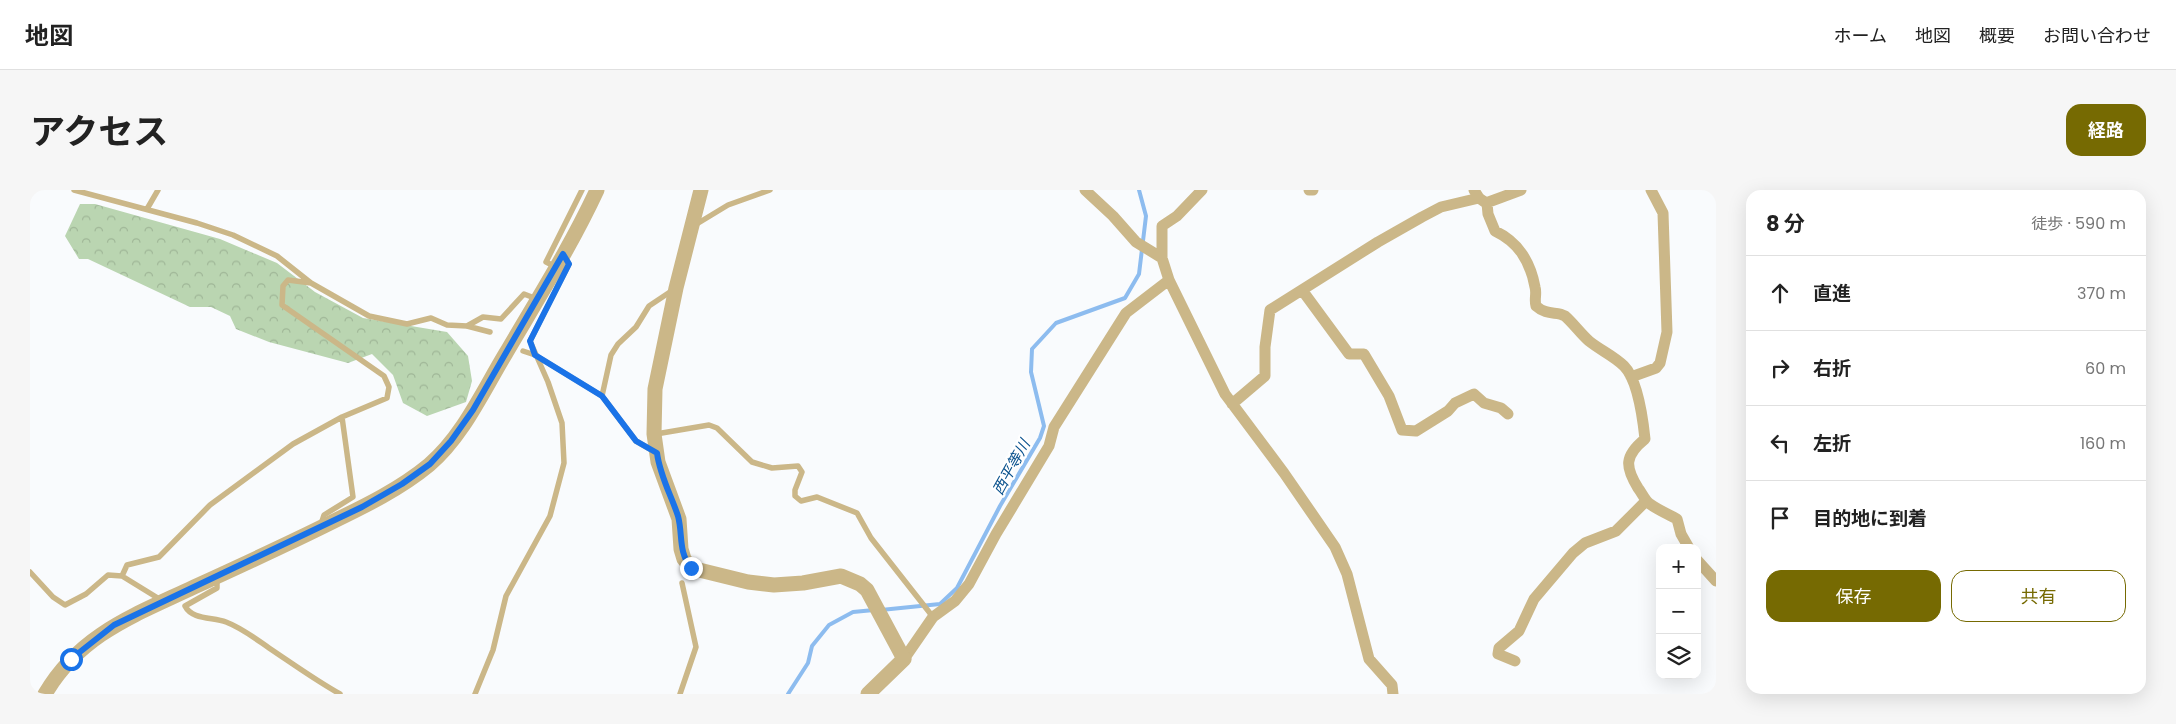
<!DOCTYPE html>
<html lang="ja">
<head>
<meta charset="utf-8">
<style>
  :root { --surface:#fff; --page:#f6f6f6; --text:#222; --muted:#767676; --line:#e0e0e0; --accent:#766a02 }
  body { margin:0; font-family:Poppins,"Noto Sans JP",sans-serif; background:var(--page); color:var(--text) }
  .controls { position:absolute; right:15px; bottom:15px; display:grid; overflow:hidden; border-radius:10px; box-shadow:0 5px 20px #0002 }
  .controls button { width:45px; height:45px; display:grid; place-items:center; padding:0; border:0; border-bottom:1px solid var(--line); background:var(--surface); color:var(--text); font:25px sans-serif }
  .stop { position:absolute; width:15px; height:15px; margin:-11px; border:4px solid #1a73e8; border-radius:50%; background:#fff }
  .stop.end { background:#1a73e8; border-color:#fff; box-shadow:0 1px 5px #0008 }
  .list { margin:0; padding:0; list-style:none }
  h2 { display:flex; justify-content:space-between; align-items:center; height:65px; margin:0; padding:0 20px; font-size:21px }
  h2 small { font-size:16px; font-weight:400; color:var(--muted) }
  .list li { display:grid; grid-template-columns:32px 1fr auto; gap:15px; align-items:center; box-sizing:border-box; height:75px; padding:0 20px; border-top:1px solid var(--line) }
  .list b { display:block; font-size:19px; white-space:nowrap }
  .list em { font-size:16px; font-style:normal; color:var(--muted) }
  .actions { display:flex; gap:10px; padding:15px 20px }
  .actions a { flex:1; padding:11px 0; border:1px solid var(--accent); border-radius:15px; text-align:center; font-size:18px; color:var(--accent) }
  .actions .main { background:var(--accent); color:#fff }
  .icon { flex:none; width:28px; height:28px; fill:none; stroke:currentColor; stroke-width:2; stroke-linecap:round; stroke-linejoin:round }
  .map { position:relative; flex:none; width:1686px; height:504px; overflow:hidden; border-radius:15px }
  header { display:flex; align-items:center; gap:30px; box-sizing:border-box; height:70px; padding:0 25px; background:var(--surface); border-bottom:1px solid var(--line) }
  header strong { font-size:24px }
  nav { display:flex; gap:28px; margin-inline-start:auto; font-size:18px }
  .intro { display:flex; align-items:center; justify-content:space-between; box-sizing:border-box; height:120px; padding:0 30px }
  h1 { margin:0; font-size:35px }
  .button { padding:12px 22px; border-radius:15px; background:var(--accent); color:#fff; font-size:18px; font-weight:700 }
  main { display:flex; gap:30px; padding:0 30px }
  aside { flex:1; background:var(--surface); border-radius:15px; box-shadow:0 5px 20px #0002 }
  .map>svg:first-child { display:block }
  .forest { fill:url(#forest-crowns) }
  .lines { fill:none; stroke-linecap:round; stroke-linejoin:round }
  .stream { stroke:#8dbcef; stroke-width:4 }
  .service { stroke:#cbb788; stroke-width:5.5 }
  .minor { stroke:#cbb788; stroke-width:11 }
  .tertiary { stroke:#cbb788; stroke-width:15 }
  .route { stroke:#1a73e8; stroke-width:6 }
  .labels { text-anchor:middle; dominant-baseline:central; stroke-width:4.5; stroke-linejoin:round; paint-order:stroke }
  .water-label { font-size:15px; font-style:italic; fill:#09518d; stroke:#fff }
</style>
</head>
<body>
<header>
<strong>地図</strong>
<nav><a>ホーム</a><a>地図</a><a>概要</a><a>お問い合わせ</a></nav>
</header>
<div class="intro"><h1>アクセス</h1><a class="button">経路</a></div>
<main>
<div class="map">
<svg width="1686" height="504" viewBox="0 0 1686 504">
  <defs>
    <pattern id="forest-crowns" width="20" height="18" patternUnits="userSpaceOnUse" patternTransform="scale(1.25)"><rect width="20" height="18" fill="#bad5b1"/><path d="M2 6a3 3 0 1 1 6 0M12 15a3 3 0 1 1 6 0" fill="none" stroke="#9fb697"/></pattern>
  </defs>
  <rect width="100%" height="100%" fill="#f9fbfd"/>
  <path class="forest" d="M50 14H65L190 49 247 73 285 102 333 128 417 142 438 166 442 191 436 212 397 226 373 213 363 185 342 164 318 173 239 152 206 139 200 126 181 117H160L58 69H49L35 46Z"/>
  <g class="lines">
    <path class="stream" d="M851 420 910 414 927 398 970 316 1010 248 1014 236 1001 182 1002 159 1026 133 1095 108 1109 84 1116 26 1109 0
      M758 504 778 473 782 456 799 435 823 422 844 420"/>
    <path class="service" d="M44 0 167 33 203 45 247 66 281 93 339 126 377 134 401 128 417 135 437 136 460 142
      M117 19 128 0
      M665 35 698 15 740 0
      M526 77 516 72 552 0
      M281 93 258 90 253 96 252 115 354 186 359 197 357 208 312 227 323 307 294 325 291 334
      M437 136 453 127 471 129 494 104 507 109
      M493 161 505 165 572 206 606 251 625 262
      M572 206 581 165 588 154 606 137 619 116 643 100
      M626 244 679 235 687 238 722 272 742 278 768 276 772 282 765 300V306L771 311 787 307 827 323 841 348 903 427
      M0 382 23 407 35 415 56 404 78 385 92 386
      M187 388V398L155 416C162 430 183 427 196 432 212 438 226 449 239 458 263 474 285 490 310 504
      M131 410 92 386 97 375 129 367 180 315 263 254 312 227
      M445 504 463 460 476 406 520 326 534 273 532 233 518 192 500 151 539 74 534 66
      M650 504 666 457 652 393"/>
    <path class="minor" d="M1055 0 1083 26 1106 52 1132 68 1139 90 1195 204 1254 283 1305 357 1317 384 1339 469 1362 495 1363 504
      M1279 0H1283
      M1444 0 1449 8 1456 13 1491 0
      M1457 13 1458 24 1465 41C1488 52 1500 70 1505 97 1507 104 1504 109 1506 116 1517 126 1527 121 1535 126 1543 133 1551 144 1559 151 1570 160 1584 166 1594 176 1608 190 1613 230 1615 249 1594 266 1595 277 1608 298 1612 303 1615 311 1620 314 1628 320 1638 324 1647 329L1651 344 1659 358
      M1132 68V36L1147 26 1172 0
      M1272 100 1319 164H1334L1359 206 1372 240 1386 241 1418 221 1425 213 1444 204 1454 213 1471 218 1478 224
      M1601 187 1626 178 1630 173 1637 142 1633 23 1621 0
      M1202 214 1235 186V157L1240 120 1348 52 1392 27 1411 17 1449 8
      M1667 370 1686 391
      M874 469 903 427 925 411 939 394 966 344 1019 256 1024 237 1096 123 1139 90
      M1485 471 1468 464 1469 458 1489 441 1504 409 1543 363 1555 353 1586 341 1616 311"/>
    <path class="tertiary" d="M671 0 646 98 625 199 624 244 628 272 649 329 651 359 654 369 661 378 718 392 744 395 773 393 811 386 830 394 837 400 874 469 838 504
      M15 504C50 444 105 425 164 397 210 376 256 355 302 332 335 316 370 299 399 275 433 246 453 201 476 163 507 110 541 56 567 0"/>
  </g>
  <g class="lines">
    <path class="route" d="M41 469 84 435 332 317 372 294 400 274 421 251 443 220 533 64 539 74 500 151 505 165 572 206 606 251 627 263C630 286 641 305 648 326 653 345 648 361 661 378"/>
  </g>
  <g class="labels">
    <g class="water-label">
      <text transform="translate(981 277) rotate(-61)">西平等川</text>
    </g>
  </g>
</svg>
<div class="controls">
<button>+</button>
<button>−</button>
<button><svg class="icon" aria-label="layers" viewBox="0 0 24 24"><path d="M12 4l9 5-9 5-9-5zM3 14l9 5 9-5"/></svg></button>
</div>
<div class="stop" style="left:41px;top:469px"></div>
<div class="stop end" style="left:661px;top:378px"></div>
</div>
<aside>
<h2>8 分<small>徒歩 · 590 m</small></h2>
<ul class="list">
<li><svg class="icon" aria-label="ahead" viewBox="0 0 24 24"><path d="M12 20V5M6 11l6-6 6 6"/></svg><div><b>直進</b></div><em>370 m</em></li>
<li><svg class="icon" aria-label="right" viewBox="0 0 24 24"><path d="M7 20v-9h11M14 6l5 5-5 5"/></svg><div><b>右折</b></div><em>60 m</em></li>
<li><svg class="icon" aria-label="left" viewBox="0 0 24 24"><path d="M17 20v-9H6M10 6l-5 5 5 5"/></svg><div><b>左折</b></div><em>160 m</em></li>
<li><svg class="icon" aria-label="arrive" viewBox="0 0 24 24"><path d="M6 21V4h12l-3 4 3 4H6"/></svg><div><b>目的地に到着</b></div></li>
</ul>
<div class="actions"><a class="main">保存</a><a>共有</a></div>
</aside>
</main>
</body>
</html>
